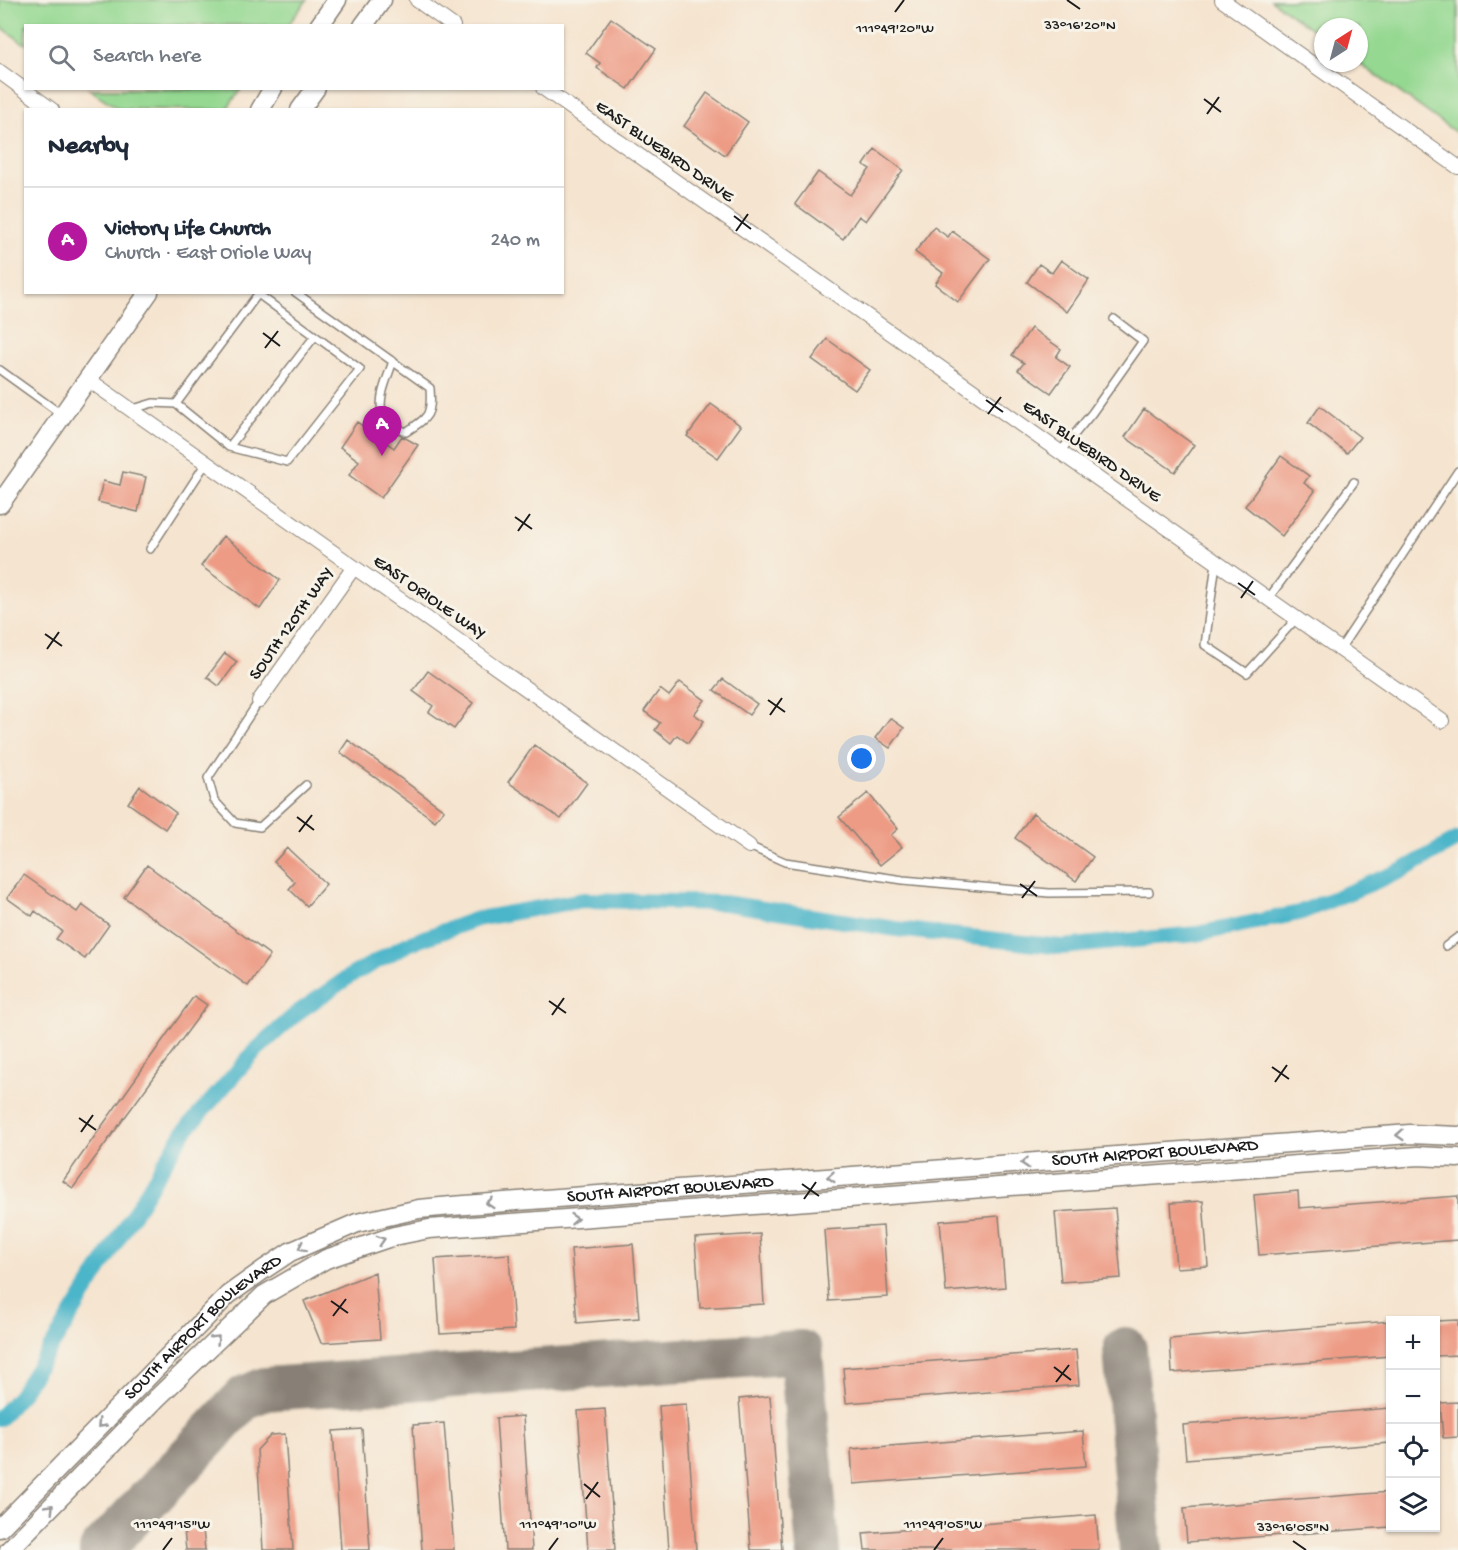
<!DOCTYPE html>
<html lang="en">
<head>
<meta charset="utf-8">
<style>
  :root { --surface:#fff; --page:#f6f6f7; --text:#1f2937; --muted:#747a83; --line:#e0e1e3; --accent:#b5179e }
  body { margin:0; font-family:"Gochi Hand",sans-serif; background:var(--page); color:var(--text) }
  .controls { position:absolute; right:18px; bottom:18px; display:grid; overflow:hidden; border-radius:0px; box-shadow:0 2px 4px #0004 }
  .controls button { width:54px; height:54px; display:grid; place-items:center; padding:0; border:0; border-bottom:2px solid var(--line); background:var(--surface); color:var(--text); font:30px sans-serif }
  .compass { position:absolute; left:1314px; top:18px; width:54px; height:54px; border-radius:50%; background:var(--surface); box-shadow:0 2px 4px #0004; rotate:36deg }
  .you { position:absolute; left:862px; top:759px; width:21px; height:21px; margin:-15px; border:4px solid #fff; border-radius:50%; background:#1a73e8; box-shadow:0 0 0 9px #1a73e833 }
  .badge { display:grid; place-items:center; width:39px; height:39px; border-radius:50%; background:var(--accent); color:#fff; font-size:20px; font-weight:700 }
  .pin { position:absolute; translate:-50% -50px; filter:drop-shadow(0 2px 3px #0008) }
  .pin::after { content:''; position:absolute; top:32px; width:21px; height:18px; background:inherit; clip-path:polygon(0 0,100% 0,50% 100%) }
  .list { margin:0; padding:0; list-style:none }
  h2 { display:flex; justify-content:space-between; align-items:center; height:78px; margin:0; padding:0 24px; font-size:26px }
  h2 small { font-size:20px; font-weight:400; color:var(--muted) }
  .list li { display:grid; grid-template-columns:39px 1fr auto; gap:18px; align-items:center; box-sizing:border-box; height:108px; padding:0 24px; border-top:2px solid var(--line) }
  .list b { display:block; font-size:22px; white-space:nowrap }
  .list p { margin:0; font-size:20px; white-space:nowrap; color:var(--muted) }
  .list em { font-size:20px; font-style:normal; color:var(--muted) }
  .icon { flex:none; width:33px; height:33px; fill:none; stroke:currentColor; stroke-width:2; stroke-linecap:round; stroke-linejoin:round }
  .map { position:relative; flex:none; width:1458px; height:1550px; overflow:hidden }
  .search { position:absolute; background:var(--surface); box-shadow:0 2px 4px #0004; left:24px; top:24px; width:540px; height:66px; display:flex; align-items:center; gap:15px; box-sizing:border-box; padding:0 21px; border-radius:0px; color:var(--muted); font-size:22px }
  .panel { position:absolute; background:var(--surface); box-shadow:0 2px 4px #0004; left:24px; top:108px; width:540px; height:186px; border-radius:0px }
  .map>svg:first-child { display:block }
  .green { fill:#94d891; stroke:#587a56; stroke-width:1.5 }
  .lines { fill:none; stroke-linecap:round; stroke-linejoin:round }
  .canal { stroke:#4bb5c9; stroke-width:16 }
  .taxiway { stroke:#888076; stroke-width:44 }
  .building { fill:#ed9b85 }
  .lane-casing { stroke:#888076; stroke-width:10 }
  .street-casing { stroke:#888076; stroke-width:16 }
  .secondary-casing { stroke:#888076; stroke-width:21 }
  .lane { stroke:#fff; stroke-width:7 }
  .street { stroke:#fff; stroke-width:14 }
  .secondary { stroke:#fff; stroke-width:18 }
  .oneway { stroke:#999 }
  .ticks { fill:none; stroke:#1c1c1c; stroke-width:2 }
  .labels { text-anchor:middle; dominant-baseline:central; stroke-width:6; stroke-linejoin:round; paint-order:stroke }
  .street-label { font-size:18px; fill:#1c1c1c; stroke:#f7f3e8 }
  .ticks-label { font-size:15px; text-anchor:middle; fill:#1c1c1c; stroke:#f7f3e8; stroke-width:6; stroke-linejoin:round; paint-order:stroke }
</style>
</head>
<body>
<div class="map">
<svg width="1458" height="1550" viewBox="0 0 1458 1550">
  <rect width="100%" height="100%" fill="#f7f3e8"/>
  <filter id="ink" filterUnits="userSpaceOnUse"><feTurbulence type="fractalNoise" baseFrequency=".0167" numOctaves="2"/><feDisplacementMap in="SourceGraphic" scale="12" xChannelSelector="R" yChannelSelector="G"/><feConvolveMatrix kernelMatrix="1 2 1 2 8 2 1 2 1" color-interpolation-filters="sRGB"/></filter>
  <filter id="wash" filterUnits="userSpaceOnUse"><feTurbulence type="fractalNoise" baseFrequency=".008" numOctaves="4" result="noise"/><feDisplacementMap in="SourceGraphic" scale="24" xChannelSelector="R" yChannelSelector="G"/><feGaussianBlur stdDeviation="1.35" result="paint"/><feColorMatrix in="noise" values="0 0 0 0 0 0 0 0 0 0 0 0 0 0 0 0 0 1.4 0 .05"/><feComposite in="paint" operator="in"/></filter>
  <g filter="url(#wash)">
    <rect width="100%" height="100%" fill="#f5e4cf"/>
    <path class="green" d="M0 0H307L288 25 26 26 25 44 0 26Z
      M1271 0H1458V134L1359 63V27H1323V37Z
      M89 89H241L226 110 119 109Z"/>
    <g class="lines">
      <path class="canal" d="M0 1418 20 1395 64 1327 183 1133 254 1052 297 1013 350 976 408 944 477 919 583 900 724 903 896 929 1062 947 1197 934 1299 913 1401 871 1458 839"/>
      <path class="taxiway" d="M1125 1349 1141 1550
        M101 1550 244 1398 265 1389 801 1352 818 1550"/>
    </g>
    <g id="blocks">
      <path class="building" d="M611 18 656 49 628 89 597 68 600 63 586 53Z
        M707 93 748 122 725 155 684 126Z
        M875 149 903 170 866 221 859 216 843 239 795 204 818 172 850 195 870 169 864 165Z
        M934 227 948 237 952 231 990 259 958 302 935 284 943 273 915 252Z
        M1061 260 1089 280 1067 312 1027 282 1039 264 1052 273Z
        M1031 328 1061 349 1056 357 1070 367 1051 393 1018 370 1024 363 1012 355Z
        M827 339 870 370 855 390 812 359Z
        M711 404 741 426 718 458 687 436Z
        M1320 406 1360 437 1347 453 1308 423Z
        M1144 409 1194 445 1175 472 1125 437Z
        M357 422 394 448 402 436 418 445 381 498 349 475 359 461 340 447Z
        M1281 456 1309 476 1304 483 1315 491 1282 536 1245 506Z
        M123 472 146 477 138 512 98 502 103 481 120 485Z
        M223 536 280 580 260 609 201 566Z
        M225 653 237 662 219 686 207 677Z
        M428 671 473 703 454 729 429 712 433 706 413 691Z
        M723 679 757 704 749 715 714 690Z
        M680 682 705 700 694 714 704 721 688 743 677 735 671 743 655 730 660 723 644 711 660 689 669 696Z
        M890 718 904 728 890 748 875 738Z
        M348 740 444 810 435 821 340 752Z
        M534 745 587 783 561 819 508 782Z
        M140 786 176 813 165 829 128 803Z
        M868 793 898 829 891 835 902 847 880 865 839 817Z
        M1033 813 1093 857 1076 881 1015 838Z
        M287 848 326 884 307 906 289 889 295 882 274 862Z
        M147 865 270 955 248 986 124 897Z
        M24 875 77 912 82 905 109 925 85 959 56 939 62 931 35 911 32 916 7 898Z
        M194 996 207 1005 73 1188 63 1181Z
        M1298 1191 1299 1208 1458 1196V1240L1259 1255 1254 1195Z
        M1203 1201 1208 1266 1176 1268 1171 1203Z
        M1115 1208 1121 1278 1061 1282 1055 1212Z
        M999 1216 1005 1287 946 1292 940 1221Z
        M883 1226 888 1297 829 1301 824 1230Z
        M760 1234 764 1304 700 1308 695 1238Z
        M633 1244 639 1318 577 1323 571 1249Z
        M509 1254 514 1330 440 1334 435 1259Z
        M375 1272 380 1339 321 1343 304 1301Z
        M1458 1320V1355L1436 1356V1321Z
        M1390 1321V1356L1172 1373 1170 1339Z
        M1076 1350 1079 1385 846 1403 843 1368Z
        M770 1396 782 1550H751L739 1399Z
        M1458 1402V1437L1443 1438 1440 1403Z
        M686 1404 696 1550H669L659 1406Z
        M1390 1408V1443L1186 1459 1183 1425Z
        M605 1409 615 1550H588L578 1411Z
        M523 1416 532 1550H505L496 1418Z
        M444 1423 454 1550H422L413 1425Z
        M362 1429 370 1550H341L333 1431Z
        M1083 1431 1086 1466 853 1484 851 1449Z
        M285 1434 293 1550H263L257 1450 271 1435Z
        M1390 1492V1527L1187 1542 1184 1508Z
        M1096 1515 1099 1550H865L863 1533Z
        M203 1529 205 1550H186L184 1530Z"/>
    </g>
  </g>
  <g filter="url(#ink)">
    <use href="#blocks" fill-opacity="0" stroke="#888076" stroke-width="1.5"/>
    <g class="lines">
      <defs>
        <path id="lane" d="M295 292 430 388C432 415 429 417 406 432 367 417 383 392 393 361
          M0 370 61 414
          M176 404 229 447
          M133 409 153 403 176 404 258 294 360 369 287 462 229 447 315 336
          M1060 452 1092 413 1143 341 1114 319
          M150 549 206 463
          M1216 563 1205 645 1247 673 1296 619
          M1268 599 1354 482
          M1340 649 1458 471
          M259 701 208 778 214 800 235 823 260 827 306 785
          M749 846 785 862 903 880 1049 893 1149 892
          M1446 946 1458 937"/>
        <path id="street" d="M417 0 453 26
          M1222 0 1458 167
          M0 72 52 110
          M543 88 1442 721
          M89 380 749 846
          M259 701 354 567"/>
        <g id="secondary">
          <path d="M319 26 337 0"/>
          <path d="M363 26 382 0"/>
          <path d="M260 110 273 88"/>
          <path d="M300 110 316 88"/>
          <path d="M0 504 149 292"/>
          <path id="s1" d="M0 1528 228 1295 263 1270 290 1252 357 1223 419 1209 452 1206 1410 1134 1458 1136"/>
          <path d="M9 1550 157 1398 264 1295 326 1259 394 1236 429 1229 1418 1156 1458 1158"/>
        </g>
      </defs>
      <use href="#lane" class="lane-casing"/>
      <use href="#street" class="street-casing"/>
      <use href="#secondary" class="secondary-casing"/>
      <use href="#lane" class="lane"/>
      <use href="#street" class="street"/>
      <use href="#secondary" class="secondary"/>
    </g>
    <defs><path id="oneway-chevron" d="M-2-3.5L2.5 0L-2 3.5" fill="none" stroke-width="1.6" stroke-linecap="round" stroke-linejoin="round" transform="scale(1.5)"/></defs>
    <g class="oneway">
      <use href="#oneway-chevron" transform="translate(1400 1135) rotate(176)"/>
      <use href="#oneway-chevron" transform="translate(1025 1163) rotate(176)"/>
      <use href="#oneway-chevron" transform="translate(831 1177) rotate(176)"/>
      <use href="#oneway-chevron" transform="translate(490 1203) rotate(176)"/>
      <use href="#oneway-chevron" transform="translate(574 1219) rotate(-4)"/>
      <use href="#oneway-chevron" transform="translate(381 1240) rotate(-17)"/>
      <use href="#oneway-chevron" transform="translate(302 1247) rotate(154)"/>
      <use href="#oneway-chevron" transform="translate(216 1339) rotate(-45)"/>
      <use href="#oneway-chevron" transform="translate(101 1424) rotate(134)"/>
      <use href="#oneway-chevron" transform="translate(50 1508) rotate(-46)"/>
    </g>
  </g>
  <path class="ticks" d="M1067 0 1080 9M895 12 904 0M1204 99 1221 112M1207 114 1219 97M734 216 751 229M736 231 748 214M263 333 280 346M265 348 278 331M986 400 1003 412M988 414 1001 397M515 517 532 529M518 531 530 514M1238 583 1255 595M1241 598 1253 581M45 634 62 646M47 649 59 632M768 700 785 712M770 715 782 698M297 817 314 830M299 832 312 815M1020 884 1037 896M1022 898 1035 881M549 1001 566 1013M552 1015 564 998M1272 1067 1289 1079M1275 1082 1287 1065M79 1118 96 1130M81 1132 93 1115M802 1184 819 1196M804 1199 816 1182M331 1301 348 1313M333 1316 346 1299M1054 1367 1071 1380M1056 1382 1069 1365M584 1484 600 1497M586 1499 598 1482M1293 1541 1306 1550M163 1550 172 1538M549 1550 558 1538M934 1550 943 1538"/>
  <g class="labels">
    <g class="street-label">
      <text transform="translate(664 152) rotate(35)">EAST BLUEBIRD DRIVE</text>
      <text transform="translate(1091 452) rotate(35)">EAST BLUEBIRD DRIVE</text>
      <text transform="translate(429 598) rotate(35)">EAST ORIOLE WAY</text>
      <text transform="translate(292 624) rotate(-55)">SOUTH 120TH WAY</text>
      <text stroke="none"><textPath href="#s1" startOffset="1276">SOUTH AIRPORT BOULEVARD</textPath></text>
      <text stroke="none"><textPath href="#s1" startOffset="790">SOUTH AIRPORT BOULEVARD</textPath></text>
      <text stroke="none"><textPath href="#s1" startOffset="286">SOUTH AIRPORT BOULEVARD</textPath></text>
    </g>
  </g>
  <g class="ticks-label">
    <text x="1080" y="29">33°16'20"N</text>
    <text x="895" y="32">111°49'20"W</text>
    <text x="172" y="1528">111°49'15"W</text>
    <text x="558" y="1528">111°49'10"W</text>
    <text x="943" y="1528">111°49'05"W</text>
    <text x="1293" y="1531">33°16'05"N</text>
  </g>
</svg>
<div class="controls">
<button>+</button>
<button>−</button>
<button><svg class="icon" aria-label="locate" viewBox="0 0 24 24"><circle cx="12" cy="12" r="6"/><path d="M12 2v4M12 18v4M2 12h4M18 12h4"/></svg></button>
<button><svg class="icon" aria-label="layers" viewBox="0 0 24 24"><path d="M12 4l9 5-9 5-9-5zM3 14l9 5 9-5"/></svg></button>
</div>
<svg class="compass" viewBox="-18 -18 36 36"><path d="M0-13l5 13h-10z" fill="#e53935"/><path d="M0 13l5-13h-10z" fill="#747a83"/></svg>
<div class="you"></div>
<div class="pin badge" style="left:382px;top:456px">A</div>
<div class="search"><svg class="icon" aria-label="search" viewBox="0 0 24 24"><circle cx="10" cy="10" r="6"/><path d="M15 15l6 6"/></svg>Search here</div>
<section class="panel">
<h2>Nearby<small></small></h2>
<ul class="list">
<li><span class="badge">A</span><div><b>Victory Life Church</b><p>Church · East Oriole Way</p></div><em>240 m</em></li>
</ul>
</section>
</div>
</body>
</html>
